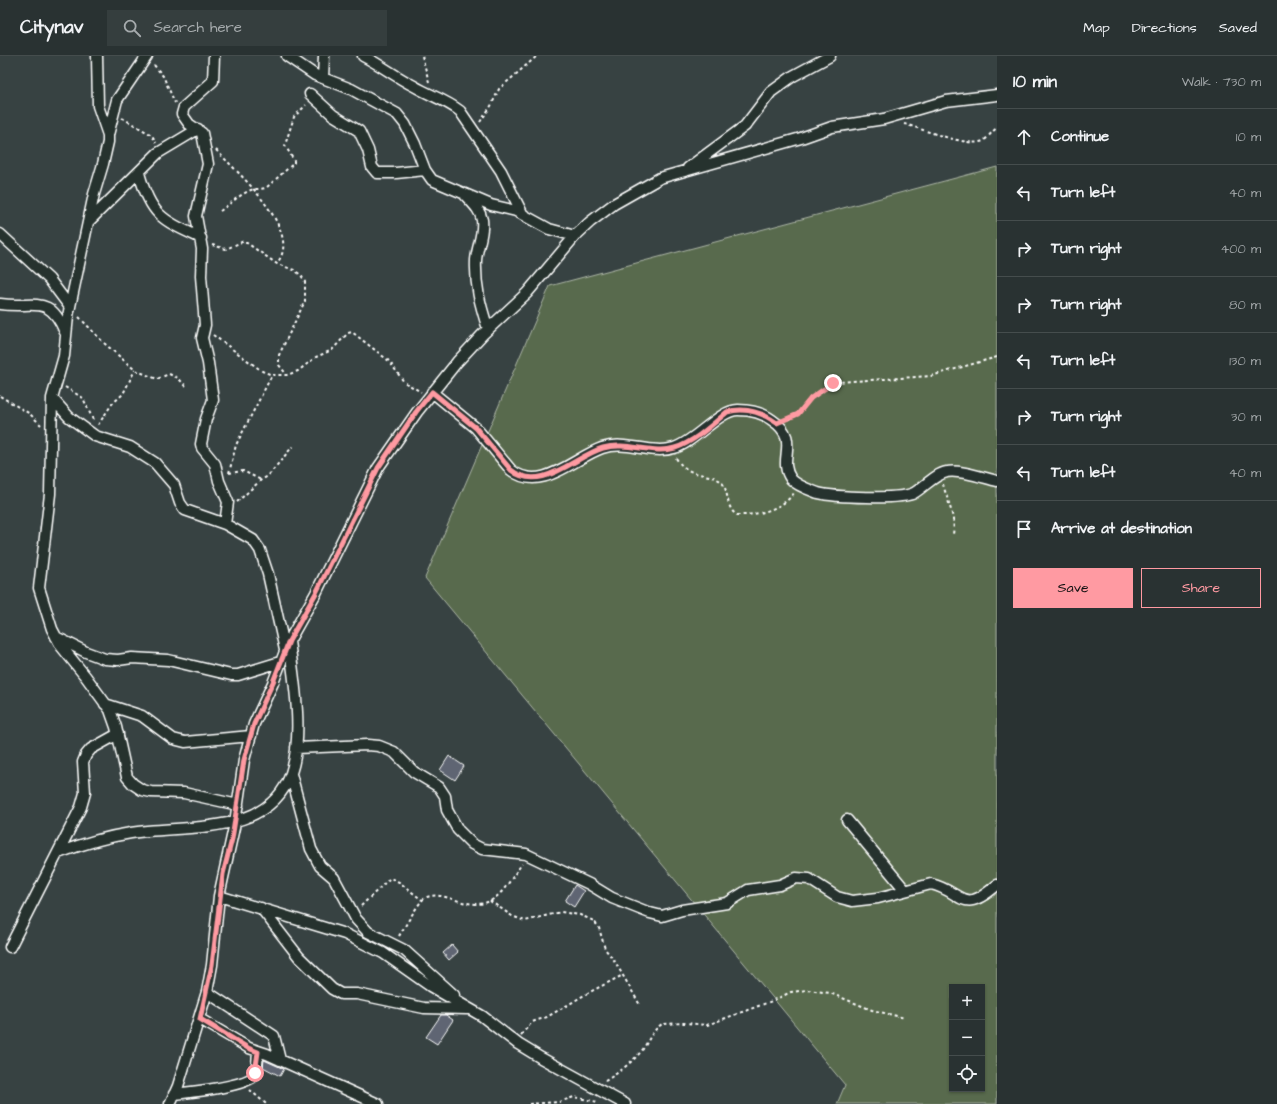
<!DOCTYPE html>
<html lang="en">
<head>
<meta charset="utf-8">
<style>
  :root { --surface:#293232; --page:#353e3e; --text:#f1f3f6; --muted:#a5aaac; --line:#454d4d; --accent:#ff9aa2 }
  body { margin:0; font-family:"Architects Daughter",sans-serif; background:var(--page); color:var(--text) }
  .controls { position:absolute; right:12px; bottom:12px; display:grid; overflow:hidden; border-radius:0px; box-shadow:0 1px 3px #0004 }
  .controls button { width:36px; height:36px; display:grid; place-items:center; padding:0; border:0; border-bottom:1px solid var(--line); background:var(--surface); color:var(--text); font:20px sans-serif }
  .stop { position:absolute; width:12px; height:12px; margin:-9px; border:3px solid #ff9aa2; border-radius:50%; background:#fff }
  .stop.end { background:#ff9aa2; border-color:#fff; box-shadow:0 1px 4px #0008 }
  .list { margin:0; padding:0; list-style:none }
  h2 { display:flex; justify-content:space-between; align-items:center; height:52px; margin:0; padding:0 16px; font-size:17px }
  h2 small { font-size:13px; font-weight:400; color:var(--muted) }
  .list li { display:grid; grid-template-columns:26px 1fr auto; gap:12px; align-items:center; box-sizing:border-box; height:56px; padding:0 16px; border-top:1px solid var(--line) }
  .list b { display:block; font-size:15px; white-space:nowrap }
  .list em { font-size:13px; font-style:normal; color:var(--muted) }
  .actions { display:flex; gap:8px; padding:12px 16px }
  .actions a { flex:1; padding:9px 0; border:1px solid var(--accent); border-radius:0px; text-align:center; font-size:14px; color:var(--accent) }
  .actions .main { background:var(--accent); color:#111 }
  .icon { flex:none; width:22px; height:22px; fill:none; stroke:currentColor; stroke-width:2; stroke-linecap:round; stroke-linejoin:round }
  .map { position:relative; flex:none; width:997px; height:1048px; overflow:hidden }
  header { display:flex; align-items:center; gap:24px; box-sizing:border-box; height:56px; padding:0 20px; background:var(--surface); border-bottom:1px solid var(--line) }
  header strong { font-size:19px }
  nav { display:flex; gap:22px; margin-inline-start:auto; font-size:14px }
  .search { width:280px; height:36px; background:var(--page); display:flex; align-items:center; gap:10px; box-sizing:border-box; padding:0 14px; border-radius:0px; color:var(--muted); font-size:15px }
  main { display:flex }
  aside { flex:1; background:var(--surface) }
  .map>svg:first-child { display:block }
  .green { fill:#596b4e; stroke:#acb5a6; fill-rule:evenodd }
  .building { fill:#5f6573; stroke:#fff }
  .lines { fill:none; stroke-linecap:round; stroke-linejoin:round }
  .minor-casing { stroke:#fff; stroke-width:13 }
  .path { stroke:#fff; stroke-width:2; stroke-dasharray:3 3; stroke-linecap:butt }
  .minor { stroke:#26332d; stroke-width:10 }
  .route { stroke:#ff9aa2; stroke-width:5 }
</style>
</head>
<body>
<header>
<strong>Citynav</strong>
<div class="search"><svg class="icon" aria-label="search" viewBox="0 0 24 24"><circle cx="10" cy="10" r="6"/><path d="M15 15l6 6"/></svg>Search here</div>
<nav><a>Map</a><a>Directions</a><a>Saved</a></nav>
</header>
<main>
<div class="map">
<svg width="997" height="1048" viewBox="0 0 997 1048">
  <rect width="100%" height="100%" fill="#374242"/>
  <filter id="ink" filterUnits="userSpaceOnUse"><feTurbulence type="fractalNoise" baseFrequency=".025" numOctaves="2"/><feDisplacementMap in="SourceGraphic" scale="8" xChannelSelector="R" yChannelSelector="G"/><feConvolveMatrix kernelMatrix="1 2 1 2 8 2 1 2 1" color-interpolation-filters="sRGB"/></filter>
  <g filter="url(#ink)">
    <path class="green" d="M997 111V1048H837L845 1029 425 522 550 230ZM952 931H982V1033H952Z"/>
    <path class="building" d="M449 700 464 710 455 724 440 714Z
      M575 829 584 835 574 851 565 845Z
      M452 889 458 896 449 904 443 897Z
      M441 959H446L453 964 437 988 426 981Z
      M264 1004 284 1013 280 1020 263 1011Z"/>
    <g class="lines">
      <defs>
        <path id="minor" d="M97 0 98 50 108 79V86L103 108 94 138 68 260 64 300 52 342 50 438 39 532 52 573 61 590 86 621 110 654 116 671 127 721 133 728 142 734 151 736 184 737 238 749
          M214 0 213 25 184 51 182 58 189 68 202 77 208 108 196 160 202 193 201 220 205 269 202 282 208 307 213 344 206 363 201 388 202 392 215 408 219 425 228 446 225 468
          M287 0 315 19 351 33 397 58 405 68 415 88 425 114 432 124 491 149 516 155 549 173 575 180
          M363 0C381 9 396 21 414 30 429 39 446 44 460 55L501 115 523 159
          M323 22 324 0
          M310 38 333 59 359 75 368 94 372 111 377 117H396L425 114
          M108 79 117 44 147 0
          M688 112 745 70 771 36 793 20 830 0
          M139 117C151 160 162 164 201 182
          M465 139C472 147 480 153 482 164 484 177 477 191 476 204 475 230 480 248 488 273
          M89 165 158 97 198 73
          M0 178 49 223 70 251
          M0 248C34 253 49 237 65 276
          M432 336 476 372 511 414C541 438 575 401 602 392 626 384 651 399 674 392 695 386 719 354 738 354 750 354 763 357 772 364 802 384 776 402 791 423 797 430 810 434 818 437 833 441 901 444 914 437 924 431 935 418 947 416 959 413 984 422 997 425
          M52 342 69 361 95 380 130 391 155 407 174 429 180 447 185 454 225 468 253 484 260 494 268 518 285 594
          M56 581 86 596 105 603 118 604 132 602 168 604 231 619H238L280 606
          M105 648 142 660 173 683 185 686 251 680
          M296 692 368 689 379 690 394 696 414 716 439 731 445 740 447 754 458 774 472 788 482 793 526 798 589 828 612 842 650 857 662 860 682 854 727 847 748 834 780 829 796 822 809 823 837 841 852 845 878 842 931 828C964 836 961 860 997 829
          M291 718 311 793 320 810 334 822 356 863 368 876 404 894 454 939
          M847 764 905 834
          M58 797C82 788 105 781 131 777 184 768 269 782 291 717 304 678 294 625 289 585
          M219 840 345 878 383 897 430 930 482 960 518 988 541 1002 625 1048
          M261 852 299 901 332 933 341 938H357L424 952 467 953
          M10 891 81 751 85 737 83 706 86 699 91 693 118 678
          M207 936 274 980 280 1004
          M200 963 249 992 267 998 378 1048
          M174 1038C190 1036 244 1031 254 1020 258 1015 257 1002 258 996
          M170 1048 178 1030 207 936 212 909 219 840 235 767 244 704 254 668 273 627 289 585 316 537 378 412 417 356 457 306 483 278 527 237 575 180 590 166 614 148 660 122 801 82 832 71 884 63 946 45 997 39"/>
      </defs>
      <use href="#minor" class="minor-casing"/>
      <path class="path" d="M422 0 429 26
        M154 9 163 20 175 47
        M122 62 152 79 156 87
        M480 66 491 50 499 33 537 0
        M904 68C920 72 969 92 983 85 988 82 992 75 997 72
        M216 94C237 116 304 175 277 207
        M220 155C230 148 239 139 251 134 256 132 262 134 267 131L294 107V105L285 89 294 61 306 49
        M212 189 226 193 244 185 277 208 294 214 301 219 305 226V245L279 299V309L287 319
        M79 261 104 287 135 314 157 323 169 318 178 322 187 331
        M213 279 262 315 272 319H287L298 315 316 301 332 294 348 277 352 276 389 305 404 326 421 336
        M65 331 83 342 94 366
        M0 340 30 358 41 369
        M788 363 798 358 811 342 838 326 931 320 997 301
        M98 369 112 348 123 338 135 314
        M676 402C690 425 713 414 723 428 729 437 726 453 737 459 756 460 783 453 794 437
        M229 417 236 389 272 319
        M229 417 243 415 261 424
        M943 428C947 444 956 461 953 478
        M237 446 261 424 268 420 293 390
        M490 845 512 860 525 865 561 856 580 859 594 865 599 872 605 893 614 904 640 949
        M361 850 390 822 399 826 422 844
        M399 880C403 874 419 845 425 842 443 832 466 856 490 845 504 838 513 819 522 808
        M521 979 532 966 547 961 588 937 623 919
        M605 1025C616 1019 636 1003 643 993 649 984 652 975 662 968L685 967 707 969 772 945 791 936 808 934 830 937 872 954 905 962
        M250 1034 266 1048
        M529 1048 559 1046 574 1041 598 1046"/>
      <use href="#minor" class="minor"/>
    </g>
  </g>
  <g class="lines" filter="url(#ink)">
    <path class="route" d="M255 1017 258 996 248 992 200 963 212 909 223 818 232 783 244 704 254 668 273 626 289 585 316 537 378 412 416 356 432 336 476 372 511 414C541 438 575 400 603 392 627 385 653 399 675 392 694 386 712 369 727 356 745 351 763 357 777 367L798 358 811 342 833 327"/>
  </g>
</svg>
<div class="controls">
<button>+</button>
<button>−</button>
<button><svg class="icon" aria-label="locate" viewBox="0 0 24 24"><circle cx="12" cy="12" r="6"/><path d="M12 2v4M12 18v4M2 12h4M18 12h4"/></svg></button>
</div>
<div class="stop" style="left:255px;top:1017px"></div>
<div class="stop end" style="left:833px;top:327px"></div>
</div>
<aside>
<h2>10 min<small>Walk · 730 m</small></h2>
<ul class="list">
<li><svg class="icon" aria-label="ahead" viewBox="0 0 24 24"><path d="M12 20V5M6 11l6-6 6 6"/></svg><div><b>Continue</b></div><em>10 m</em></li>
<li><svg class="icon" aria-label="left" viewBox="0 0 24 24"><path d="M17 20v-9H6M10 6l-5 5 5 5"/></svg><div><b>Turn left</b></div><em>40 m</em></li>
<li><svg class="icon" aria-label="right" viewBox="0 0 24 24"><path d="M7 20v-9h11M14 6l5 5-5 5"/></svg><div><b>Turn right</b></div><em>400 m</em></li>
<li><svg class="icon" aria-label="right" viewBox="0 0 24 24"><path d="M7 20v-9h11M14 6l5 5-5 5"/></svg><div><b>Turn right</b></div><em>80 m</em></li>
<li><svg class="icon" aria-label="left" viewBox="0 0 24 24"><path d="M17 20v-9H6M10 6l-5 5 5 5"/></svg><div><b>Turn left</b></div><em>130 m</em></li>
<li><svg class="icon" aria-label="right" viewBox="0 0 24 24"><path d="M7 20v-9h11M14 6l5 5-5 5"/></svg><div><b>Turn right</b></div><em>30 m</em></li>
<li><svg class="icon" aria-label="left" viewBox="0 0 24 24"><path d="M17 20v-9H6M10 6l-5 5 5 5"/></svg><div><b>Turn left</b></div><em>40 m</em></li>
<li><svg class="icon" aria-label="arrive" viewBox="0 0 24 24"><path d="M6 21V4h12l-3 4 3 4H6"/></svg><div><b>Arrive at destination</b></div></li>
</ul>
<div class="actions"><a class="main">Save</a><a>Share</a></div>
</aside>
</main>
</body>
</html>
